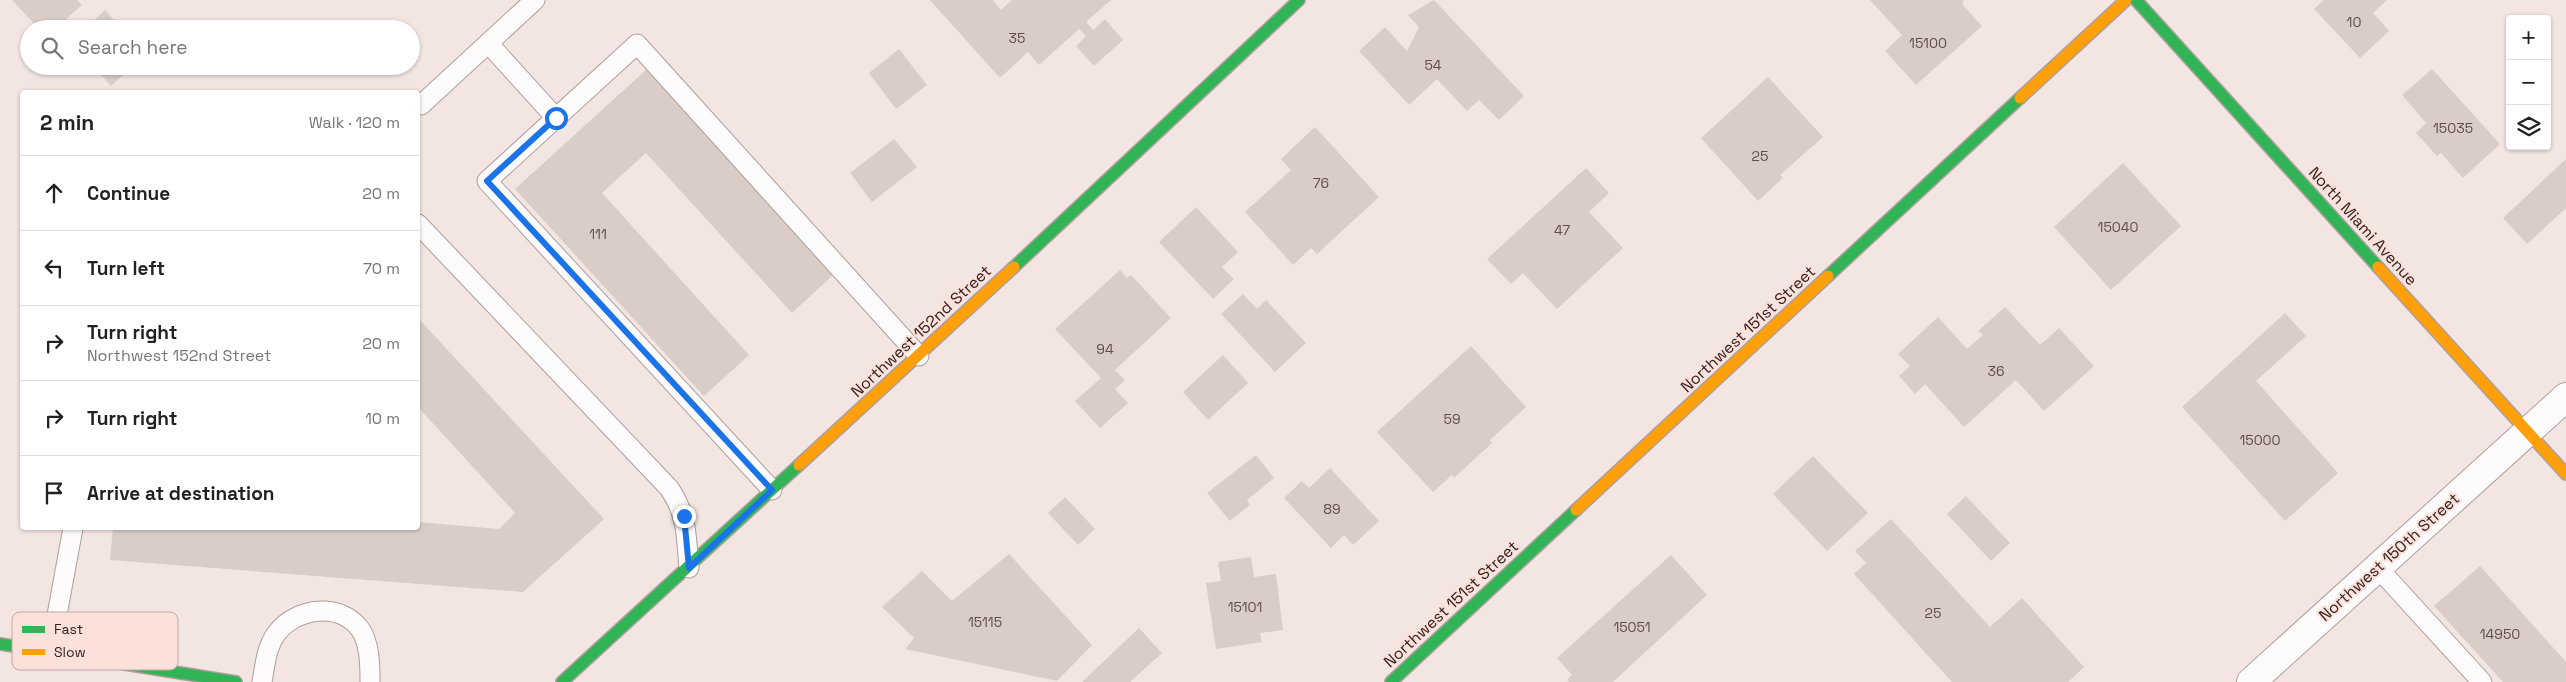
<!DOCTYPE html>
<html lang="en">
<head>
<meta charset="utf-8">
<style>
  :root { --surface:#fff; --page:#f6f6f6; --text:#222; --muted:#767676; --line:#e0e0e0 }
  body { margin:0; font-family:"Space Grotesk",sans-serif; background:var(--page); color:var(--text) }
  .controls { position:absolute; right:15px; top:15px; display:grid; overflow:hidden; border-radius:5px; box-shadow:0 1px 4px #0004 }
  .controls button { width:45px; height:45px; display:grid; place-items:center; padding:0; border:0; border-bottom:1px solid var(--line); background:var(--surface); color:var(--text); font:25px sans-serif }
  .stop { position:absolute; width:15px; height:15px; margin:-11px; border:4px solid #1a73e8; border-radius:50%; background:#fff }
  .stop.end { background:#1a73e8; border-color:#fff; box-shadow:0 1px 5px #0008 }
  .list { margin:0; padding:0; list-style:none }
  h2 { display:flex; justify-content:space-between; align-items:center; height:65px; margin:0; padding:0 20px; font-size:21px }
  h2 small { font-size:16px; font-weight:400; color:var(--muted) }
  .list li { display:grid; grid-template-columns:32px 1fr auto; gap:15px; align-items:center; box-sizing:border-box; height:75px; padding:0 20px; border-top:1px solid var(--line) }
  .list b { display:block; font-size:19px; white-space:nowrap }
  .list p { margin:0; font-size:16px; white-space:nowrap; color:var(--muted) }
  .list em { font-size:16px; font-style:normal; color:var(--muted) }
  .icon { flex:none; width:28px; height:28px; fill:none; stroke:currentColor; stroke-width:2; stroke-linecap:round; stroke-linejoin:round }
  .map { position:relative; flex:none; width:2566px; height:682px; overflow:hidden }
  .search { position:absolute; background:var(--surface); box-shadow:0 1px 4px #0004; left:20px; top:20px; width:400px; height:55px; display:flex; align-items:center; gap:12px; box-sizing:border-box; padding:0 18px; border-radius:28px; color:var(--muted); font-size:19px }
  .panel { position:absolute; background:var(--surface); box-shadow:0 1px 4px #0004; left:20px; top:90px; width:400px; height:440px; border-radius:5px }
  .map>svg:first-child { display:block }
  .building { fill:#dacdc7 }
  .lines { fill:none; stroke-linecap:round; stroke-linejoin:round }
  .lane-casing { stroke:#ad9f9c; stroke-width:21 }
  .street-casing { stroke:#ad9f9c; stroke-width:30 }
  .fast-casing { stroke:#ad9f9c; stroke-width:14 }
  .slow-casing { stroke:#ad9f9c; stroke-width:14 }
  .lane { stroke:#fdfbfb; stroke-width:19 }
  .street { stroke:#fdfbfb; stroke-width:28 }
  .fast { stroke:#30b455; stroke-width:11 }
  .slow { stroke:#ff9f0a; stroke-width:11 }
  .route { stroke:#1a73e8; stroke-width:6 }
  .labels { text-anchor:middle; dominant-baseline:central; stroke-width:4; stroke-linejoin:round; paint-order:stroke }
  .number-label { font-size:14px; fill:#5e4e4a }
  .street-label { font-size:16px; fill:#32221e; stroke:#fbe1da }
  .key { fill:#fbe1da; stroke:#bfa8a2; stroke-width:1 }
  .key-label { font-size:14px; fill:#32221e }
</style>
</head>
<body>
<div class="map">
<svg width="2566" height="682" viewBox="0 0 2566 682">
  <rect width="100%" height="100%" fill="#f3e5e2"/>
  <path class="building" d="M12 0H77L82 5 55 29H39Z
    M930 0H993L1001 10 1012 0H1111L1086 22 1093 30 1105 19 1123 40 1094 66 1076 46 1086 36 1079 29 1039 65 1028 52 1000 78Z
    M1434 0 1524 96 1499 120 1479 100 1467 111 1437 79 1409 105 1359 51 1385 27 1407 51 1419 27 1408 15Z
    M1870 0H1964L1962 4 1982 26 1916 85 1885 51 1902 35Z
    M2324 0H2387L2373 13 2389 31 2360 58 2314 9Z
    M105 10 122 29H85Z
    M899 49 927 85 896 109 869 73Z
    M93 66H133L111 86Z
    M647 69 833 275 792 313 646 153 602 193 749 355 704 396 515 189Z
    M2432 69 2500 144 2463 178 2441 153 2437 156 2416 133 2426 123 2402 95Z
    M1768 77 1823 137 1780 175 1783 178 1758 201 1701 138Z
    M1315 127 1379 197 1317 254 1311 248 1293 265 1245 212 1291 170 1281 159Z
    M894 139 917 167 872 202 850 173Z
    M2566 159V208L2527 244 2503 218Z
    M2123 163 2181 226 2111 290 2054 227Z
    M1586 168 1609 193 1589 212 1623 248 1557 309 1523 273 1511 284 1487 259Z
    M1196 207 1238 252 1222 267 1234 279 1213 299 1159 242Z
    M1120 270 1127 278 1131 275 1171 318 1115 370 1125 380 1115 389 1128 403 1100 428 1075 401 1101 378 1055 329Z
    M1243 294 1257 309 1266 300 1306 343 1275 372 1221 314Z
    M2005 307 2040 345 2059 328 2094 366 2044 411 2016 380 1964 427 1925 384 1915 394 1899 376 1910 366 1898 354 1938 317 1967 349 1983 335 1978 331Z
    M2285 313 2306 336 2256 381 2338 473 2285 521 2182 407Z
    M418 318 604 519 523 592 110 560 113 528H418V522L499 529 515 513 418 407Z
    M1471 346 1526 407 1490 440 1492 443 1454 478 1452 475 1433 492 1377 432Z
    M1223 355 1248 383 1208 420 1183 392Z
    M1256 455 1274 478 1247 500 1250 505 1230 521 1207 493Z
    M1813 456 1868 513 1827 551 1773 494Z
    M1330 468 1379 521 1353 545 1344 535 1331 548 1284 498 1302 481 1309 488Z
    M1966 496 2010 543 1991 561 1947 514Z
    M1065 497 1095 529 1078 545 1048 513Z
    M1891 519 1990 627 2022 598 2084 667 2068 682H1952L1854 574 1866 563 1855 551Z
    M1009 554 1092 645 1057 681 905 649 914 638 882 607 922 571 952 601Z
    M1671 555 1707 595 1613 682H1569L1567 680 1572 675 1557 658Z
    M1251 557 1254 577 1276 574 1283 630 1260 633 1262 642 1216 649 1206 583 1221 581 1218 562Z
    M2480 566 2566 662V682H2503L2434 606Z
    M1139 628 1162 653 1130 682H1082Z"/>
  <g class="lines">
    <defs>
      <path id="lane" d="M488 43 556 118
        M421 105 535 0
        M418 224 669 488C688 516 686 536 689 568
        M772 490 487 181 637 44 919 356
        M2378 568 2482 682
        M50 653 73 528
        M262 682C265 666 266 648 276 634 295 608 339 601 360 629 370 643 370 666 370 682"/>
      <path id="street" d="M2251 682 2566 397"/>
      <path id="fast" d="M2136 0 2378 267
        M1014 267 1299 0
        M1828 276 2020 98
        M0 644 236 682
        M562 682 799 465
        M1391 682 1576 510"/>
      <path id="slow" d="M2020 98 2126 0
        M2378 267 2566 474
        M799 465 1014 267
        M1576 510 1828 276"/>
    </defs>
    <use href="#lane" class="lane-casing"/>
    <use href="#street" class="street-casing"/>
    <use href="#fast" class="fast-casing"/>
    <use href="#slow" class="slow-casing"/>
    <use href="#lane" class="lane"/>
    <use href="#street" class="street"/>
    <use href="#fast" class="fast"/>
    <use href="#slow" class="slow"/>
  </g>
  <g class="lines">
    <path class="route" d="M556 118 487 181 772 490 689 568 684 516"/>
  </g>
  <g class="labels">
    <g class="number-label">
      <text x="2354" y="22">10</text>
      <text x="1017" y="38">35</text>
      <text x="1928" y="43">15100</text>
      <text x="1433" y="65">54</text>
      <text x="2453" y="128">15035</text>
      <text x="1760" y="156">25</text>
      <text x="1321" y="183">76</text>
      <text x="2118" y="227">15040</text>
      <text x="1562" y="230">47</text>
      <text x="598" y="234">111</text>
      <text x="1105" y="349">94</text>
      <text x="1996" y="371">36</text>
      <text x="1452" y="419">59</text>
      <text x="2260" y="440">15000</text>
      <text x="1332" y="509">89</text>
      <text x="1245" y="607">15101</text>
      <text x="1933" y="613">25</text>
      <text x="985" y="622">15115</text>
      <text x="1632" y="627">15051</text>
      <text x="2500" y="634">14950</text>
    </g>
    <g class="street-label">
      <text transform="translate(2363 226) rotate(48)">North Miami Avenue</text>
      <text transform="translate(1748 329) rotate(-43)">Northwest 151st Street</text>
      <text transform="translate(921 331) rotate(-43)">Northwest 152nd Street</text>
      <text transform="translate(2389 557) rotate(-42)">Northwest 150th Street</text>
      <text transform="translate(1451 604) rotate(-43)">Northwest 151st Street</text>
    </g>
  </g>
  <rect x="12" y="612" width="166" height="58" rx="8" class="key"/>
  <rect x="22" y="626" width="23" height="7" fill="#30b455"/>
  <rect x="22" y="649" width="23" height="6" fill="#ff9f0a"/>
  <g class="key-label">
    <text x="54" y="634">Fast</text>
    <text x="54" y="657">Slow</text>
  </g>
</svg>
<div class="controls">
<button>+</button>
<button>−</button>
<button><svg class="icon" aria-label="layers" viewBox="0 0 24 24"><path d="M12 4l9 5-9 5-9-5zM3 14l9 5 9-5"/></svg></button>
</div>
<div class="stop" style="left:556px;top:118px"></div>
<div class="stop end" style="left:684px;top:516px"></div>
<div class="search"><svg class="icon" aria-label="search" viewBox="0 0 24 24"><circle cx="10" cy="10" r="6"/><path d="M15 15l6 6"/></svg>Search here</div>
<section class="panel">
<h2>2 min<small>Walk · 120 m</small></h2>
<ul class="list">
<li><svg class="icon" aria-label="ahead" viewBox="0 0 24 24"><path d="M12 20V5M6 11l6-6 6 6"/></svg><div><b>Continue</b></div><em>20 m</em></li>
<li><svg class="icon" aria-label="left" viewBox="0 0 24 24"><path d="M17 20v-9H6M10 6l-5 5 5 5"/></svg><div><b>Turn left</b></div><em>70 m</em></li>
<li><svg class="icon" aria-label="right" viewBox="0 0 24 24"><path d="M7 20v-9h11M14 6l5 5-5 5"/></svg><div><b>Turn right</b><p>Northwest 152nd Street</p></div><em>20 m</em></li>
<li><svg class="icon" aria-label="right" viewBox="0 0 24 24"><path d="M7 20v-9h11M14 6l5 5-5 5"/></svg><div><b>Turn right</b></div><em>10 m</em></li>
<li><svg class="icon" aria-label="arrive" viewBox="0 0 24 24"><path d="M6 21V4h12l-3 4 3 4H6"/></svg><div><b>Arrive at destination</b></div></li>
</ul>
</section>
</div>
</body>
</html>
